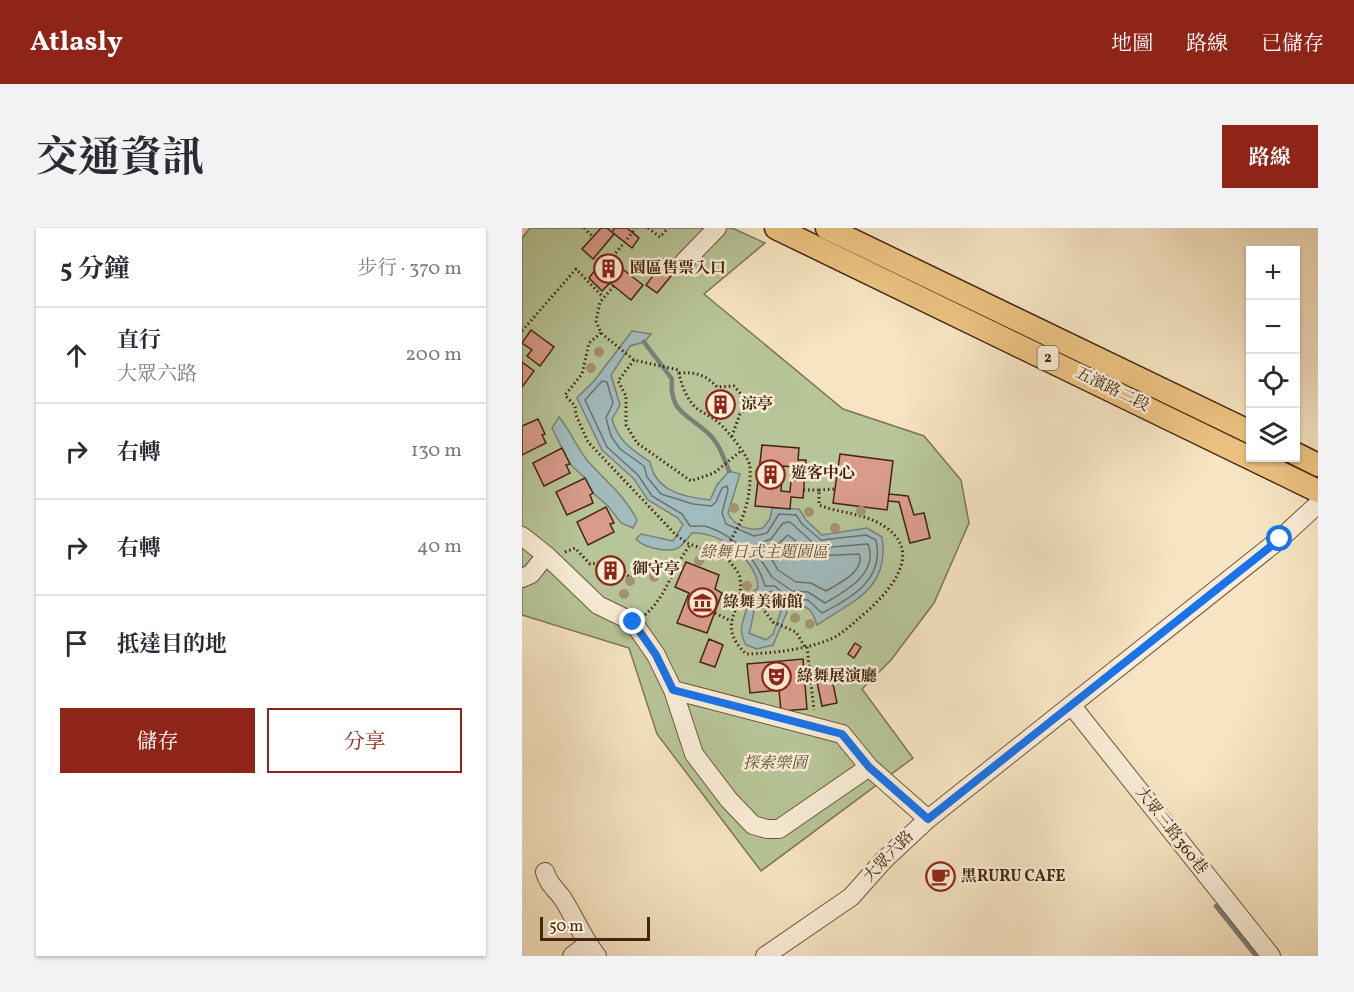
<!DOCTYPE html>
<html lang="zh-TW">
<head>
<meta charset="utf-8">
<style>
  :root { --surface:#fff; --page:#f2f2f3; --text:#2b2b33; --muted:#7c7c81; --line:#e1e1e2; --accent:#8f2418 }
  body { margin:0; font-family:Vollkorn,"Noto Serif TC",serif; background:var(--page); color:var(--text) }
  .controls { position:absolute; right:18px; top:18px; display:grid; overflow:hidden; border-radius:0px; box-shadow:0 2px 4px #0004 }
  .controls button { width:54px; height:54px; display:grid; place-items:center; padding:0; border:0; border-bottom:2px solid var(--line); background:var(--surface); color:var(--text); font:30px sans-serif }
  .scale { position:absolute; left:18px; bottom:15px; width:110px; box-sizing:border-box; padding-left:6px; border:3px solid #43260e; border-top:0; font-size:16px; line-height:21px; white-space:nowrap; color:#43260e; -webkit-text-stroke:4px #f9edd7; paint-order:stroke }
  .stop { position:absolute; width:18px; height:18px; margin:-14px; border:4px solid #1a73e8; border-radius:50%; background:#fff }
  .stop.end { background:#1a73e8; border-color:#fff; box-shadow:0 2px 6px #0008 }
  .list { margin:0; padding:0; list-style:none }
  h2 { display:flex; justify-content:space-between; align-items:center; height:78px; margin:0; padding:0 24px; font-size:26px }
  h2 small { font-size:20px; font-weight:400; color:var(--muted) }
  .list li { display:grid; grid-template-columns:39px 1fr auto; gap:18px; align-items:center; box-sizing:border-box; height:96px; padding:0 24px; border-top:2px solid var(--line) }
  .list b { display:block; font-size:22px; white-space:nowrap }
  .list p { margin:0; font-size:20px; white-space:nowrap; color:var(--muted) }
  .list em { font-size:20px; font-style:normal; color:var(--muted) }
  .actions { display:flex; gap:12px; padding:18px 24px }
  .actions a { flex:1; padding:14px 0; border:2px solid var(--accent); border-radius:0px; text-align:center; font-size:21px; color:var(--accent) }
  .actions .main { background:var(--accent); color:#fff }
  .icon { flex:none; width:33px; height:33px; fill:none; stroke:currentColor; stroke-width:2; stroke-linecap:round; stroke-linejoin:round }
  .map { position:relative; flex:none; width:796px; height:728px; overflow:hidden; border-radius:0px }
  header { display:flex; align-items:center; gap:36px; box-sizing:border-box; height:84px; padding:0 30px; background:var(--accent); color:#fff }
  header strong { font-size:28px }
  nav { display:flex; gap:33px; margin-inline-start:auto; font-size:21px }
  .intro { display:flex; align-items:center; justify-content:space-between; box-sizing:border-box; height:144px; padding:0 36px }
  h1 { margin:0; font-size:42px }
  .button { padding:15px 27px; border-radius:0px; background:var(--accent); color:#fff; font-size:21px; font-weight:700 }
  main { display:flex; gap:36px; padding:0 36px }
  aside { flex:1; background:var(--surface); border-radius:0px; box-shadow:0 2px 4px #0004 }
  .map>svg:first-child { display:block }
  .green { fill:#b7c598; stroke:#7d7653; stroke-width:1.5 }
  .water { fill:#a1bcbe; stroke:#7b8078; stroke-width:1.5; fill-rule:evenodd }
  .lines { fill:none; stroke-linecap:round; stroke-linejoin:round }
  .shore { stroke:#727166; stroke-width:1.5 }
  .stream { stroke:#7b8078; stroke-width:4.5 }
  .building { fill:#d99c8c; stroke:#43260e; stroke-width:1.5; fill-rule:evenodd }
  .minor-casing { stroke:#70563b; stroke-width:20 }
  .major-casing { stroke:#43260e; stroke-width:25 }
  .path { stroke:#43260e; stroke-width:3; stroke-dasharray:1.5 3; stroke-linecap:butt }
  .minor { stroke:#f9edd7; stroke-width:18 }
  .major { stroke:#ebc281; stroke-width:22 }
  .tree { fill:#a49272 }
  .route { stroke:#1a73e8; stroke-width:8 }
  .labels { text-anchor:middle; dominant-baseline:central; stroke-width:5; stroke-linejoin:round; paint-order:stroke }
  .shield { fill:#f9edd7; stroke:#7a624a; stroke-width:1.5 }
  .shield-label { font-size:15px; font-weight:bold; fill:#43260e }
  .poi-label { font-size:16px; font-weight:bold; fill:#43260e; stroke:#f9edd7; text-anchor:start }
  .street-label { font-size:16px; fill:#43260e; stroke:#f9edd7 }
  .park-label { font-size:16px; font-style:italic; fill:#604e30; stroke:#f9edd7 }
</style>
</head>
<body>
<header>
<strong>Atlasly</strong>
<nav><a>地圖</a><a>路線</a><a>已儲存</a></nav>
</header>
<div class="intro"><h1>交通資訊</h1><a class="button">路線</a></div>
<main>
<aside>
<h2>5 分鐘<small>步行 · 370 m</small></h2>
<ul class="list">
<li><svg class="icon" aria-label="ahead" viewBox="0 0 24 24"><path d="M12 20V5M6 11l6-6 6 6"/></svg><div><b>直行</b><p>大眾六路</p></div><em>200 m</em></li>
<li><svg class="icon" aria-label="right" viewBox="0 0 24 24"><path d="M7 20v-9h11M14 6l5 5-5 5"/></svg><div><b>右轉</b></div><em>130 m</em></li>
<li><svg class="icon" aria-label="right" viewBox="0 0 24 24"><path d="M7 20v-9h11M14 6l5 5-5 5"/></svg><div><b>右轉</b></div><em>40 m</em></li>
<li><svg class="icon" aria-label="arrive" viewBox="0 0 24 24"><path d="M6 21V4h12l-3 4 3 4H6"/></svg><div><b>抵達目的地</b></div></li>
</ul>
<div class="actions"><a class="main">儲存</a><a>分享</a></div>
</aside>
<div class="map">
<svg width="796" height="728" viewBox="0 0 796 728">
  <rect width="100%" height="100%" fill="#f6e4c2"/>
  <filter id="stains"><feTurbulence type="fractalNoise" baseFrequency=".00333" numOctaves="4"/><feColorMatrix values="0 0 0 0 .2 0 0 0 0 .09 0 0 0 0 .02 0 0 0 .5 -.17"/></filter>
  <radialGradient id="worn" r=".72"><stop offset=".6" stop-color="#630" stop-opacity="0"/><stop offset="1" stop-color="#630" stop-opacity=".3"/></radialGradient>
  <path class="green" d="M8 0H210L243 15 182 66 321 181 402 208 439 252 447 295 412 375 369 432 340 461 391 530 239 643 135 506 107 420 0 387V10Z"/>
  <path class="water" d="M110 103 129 106 122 114 108 118 89 147 98 177 90 191C96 213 109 221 128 234 134 264 162 269 188 272L195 257 207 243 218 246 206 285C212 298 228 304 241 300L248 291 250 280 277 281 284 292 300 307 345 300 360 309C368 361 332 372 295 397 290 380 285 377 268 377L251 417 235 421 224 417C216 402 220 396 225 380 228 370 226 366 236 360 235 331 197 303 170 305 166 310 162 316 156 320 146 325 122 320 114 311L119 306 151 313 161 297 156 290 126 272 112 251 80 222 55 170 72 153ZM250 363 258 369 261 377 251 406 244 412 227 405C233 388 229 370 250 363Z
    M37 189C48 202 54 218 65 232 83 253 102 266 115 292L111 300 99 295 86 278 71 265 63 250 48 236 30 200Z"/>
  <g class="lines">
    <path class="shore" d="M80 153 85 154 91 175 84 190 89 208 98 221 122 238 125 249 139 266 171 276 189 278 194 274 200 260 205 258 206 262 200 285 204 296 232 308 245 305 257 286 274 287 280 296 299 312 344 307 354 312C363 351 330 370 300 385L286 372 266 371 253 358H243C236 332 213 308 186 299 181 297 173 299 168 298L160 286 130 268 116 247 85 219 63 172Z
      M268 294 297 320 346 316C357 345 324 363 303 375L286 364 270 363 250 349 230 318 249 311 261 295Z
      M266 307 294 328 337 326C344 343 316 356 304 363L289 355 274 354 256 342 246 325Z"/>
    <path class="stream" d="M122 114 150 151C147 185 166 186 187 206 197 215 202 231 207 243
      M694 678 734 728"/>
  </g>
  <path class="building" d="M79 0H85L92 6 71 31 60 21Z
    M93 0H105L117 10 110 20 90 4Z
    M84 28 121 57 109 72 88 55 80 63 67 50Z
    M138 38 150 47 135 65 124 57Z
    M9 102 32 119 18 138 5 128 10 122 0 115Z
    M0 134 12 143 0 159Z
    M193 169 207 177 203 185 189 176Z
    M16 191 23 206 20 207 24 215 0 227V198Z
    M240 217 277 220 276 232H284L281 270 269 269 268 281 233 278ZM261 238 279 240 278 252H269L268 264 259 263Z
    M40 220 48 236 44 237 48 245 22 258 11 235Z
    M318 226 371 233 365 282 311 275Z
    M63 250 71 265 68 267 71 275 45 287 34 264Z
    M367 266 386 268 392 287 402 285 408 310 388 315 377 274 366 273Z
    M84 279 92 295 88 296 92 304 66 317 55 294Z
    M164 334 197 347 193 361 200 365 185 405 155 395 167 365 153 359Z
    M187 411 201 417 193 439 178 434Z
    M333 415 339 419 332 430 326 426Z
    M281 431 285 481 259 483 257 462 228 465 225 436Z
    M310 451 315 475 300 478 295 454Z"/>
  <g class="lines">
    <defs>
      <path id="minor" d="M162 34 195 0
        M0 308 24 327 76 377 111 394 134 427 151 462 320 506 347 539 406 591
        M0 350 9 346 24 327
        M151 462 172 526 207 572 231 597 245 601H257L347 539
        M550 478 749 728
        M23 644C26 656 34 661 41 671 53 690 61 711 75 728
        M50 728 66 716
        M243 728 329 669 362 632 406 591 758 311 796 276"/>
      <path id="major" d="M254 0 796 263
        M305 0 728 204
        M774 226 796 237"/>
    </defs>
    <use href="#minor" class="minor-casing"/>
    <use href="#major" class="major-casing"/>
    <path class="path" d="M62 0 71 9
      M126 0 138 9 146 0
      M88 32 114 0
      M92 58 78 74 74 93 79 105 112 132 156 142C159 155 163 168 173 179 180 185 189 188 196 194 205 202 227 228 228 239 229 259 226 279 217 297 213 305 207 314 205 322 202 333 216 339 218 350 223 385 192 394 224 426 253 425 282 422 309 411 318 407 327 399 335 392 359 372 404 330 366 301 346 285 319 286 297 277V262H281
      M0 103 54 41 81 69
      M79 105 67 115 60 146 43 167 53 178 54 187 66 214 153 306 165 315 204 329
      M112 132 96 153 104 168V197L115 215 169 253 192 245 219 223
      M157 145C173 144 183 146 195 159L212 158 229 178 218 186 210 208
      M297 262 313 261
      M43 324 53 320 68 336 92 333 108 350 155 333
      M217 366 237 376 251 394 274 404 283 419
      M193 385 209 393
      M123 387C146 367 150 339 169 316
      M285 419 292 482"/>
    <use href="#minor" class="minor"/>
    <use href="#major" class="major"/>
  </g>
  <g class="tree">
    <circle cx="77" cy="124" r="5"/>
    <circle cx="69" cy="140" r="5"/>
    <circle cx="212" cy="280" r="5"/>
    <circle cx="339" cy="283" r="5"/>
    <circle cx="287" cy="284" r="5"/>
    <circle cx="313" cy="300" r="5"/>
    <circle cx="193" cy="320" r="5"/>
    <circle cx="177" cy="333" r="5"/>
    <circle cx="132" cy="349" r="5"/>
    <circle cx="108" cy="353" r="5"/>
    <circle cx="225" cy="358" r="5"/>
    <circle cx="102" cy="366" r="5"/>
    <circle cx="246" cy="374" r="5"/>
    <circle cx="273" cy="390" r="5"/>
    <circle cx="288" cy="396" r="5"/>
  </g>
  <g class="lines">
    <path class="route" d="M111 394 134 427 151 462 320 506 347 539 406 591 758 311"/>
  </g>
  <defs>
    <symbol id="building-ring" viewBox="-11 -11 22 22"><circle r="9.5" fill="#f9edd7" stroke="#8f2418" stroke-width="1.5"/><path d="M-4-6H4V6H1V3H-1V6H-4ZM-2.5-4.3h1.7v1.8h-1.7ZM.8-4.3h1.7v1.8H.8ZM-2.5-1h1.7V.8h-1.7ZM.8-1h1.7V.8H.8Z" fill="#8f2418"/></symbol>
    <symbol id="museum-ring" viewBox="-11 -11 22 22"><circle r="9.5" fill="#f9edd7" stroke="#8f2418" stroke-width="1.5"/><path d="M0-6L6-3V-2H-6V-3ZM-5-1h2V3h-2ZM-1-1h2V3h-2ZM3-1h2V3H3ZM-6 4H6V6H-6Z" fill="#8f2418"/></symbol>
    <symbol id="theatre-ring" viewBox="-11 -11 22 22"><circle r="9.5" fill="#f9edd7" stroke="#8f2418" stroke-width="1.5"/><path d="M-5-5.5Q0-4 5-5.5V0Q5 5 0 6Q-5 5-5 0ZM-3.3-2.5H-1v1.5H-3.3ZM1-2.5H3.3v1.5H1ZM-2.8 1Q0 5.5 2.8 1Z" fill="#8f2418"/></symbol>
    <symbol id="cafe-ring" viewBox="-11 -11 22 22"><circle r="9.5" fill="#f9edd7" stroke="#8f2418" stroke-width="1.5"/><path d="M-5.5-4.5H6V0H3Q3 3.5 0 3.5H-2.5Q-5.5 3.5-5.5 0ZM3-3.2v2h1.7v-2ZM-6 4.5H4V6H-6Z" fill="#8f2418"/></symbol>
  </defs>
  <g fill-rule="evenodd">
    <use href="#building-ring" x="70" y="24" width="33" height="33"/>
    <use href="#building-ring" x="182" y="160" width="33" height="33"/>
    <use href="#building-ring" x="232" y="230" width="33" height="33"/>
    <use href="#building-ring" x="72" y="326" width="33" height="33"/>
    <use href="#museum-ring" x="164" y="358" width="33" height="33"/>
    <use href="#theatre-ring" x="238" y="432" width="33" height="33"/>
    <use href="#cafe-ring" x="402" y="632" width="33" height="33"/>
  </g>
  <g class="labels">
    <rect class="shield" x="515.5" y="118" width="21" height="24" rx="4.5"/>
    <g class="shield-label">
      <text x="526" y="130">2</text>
    </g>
    <g class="poi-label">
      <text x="108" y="41">園區售票入口</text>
      <text x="219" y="177">涼亭</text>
      <text x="269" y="246">遊客中心</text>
      <text x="110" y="342">御守亭</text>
      <text x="201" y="375">綠舞美術館</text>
      <text x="275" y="449">綠舞展演廳</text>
      <text x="439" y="649">黑RURU CAFE</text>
    </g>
    <g class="street-label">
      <text transform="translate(590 162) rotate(26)">五濱路二段</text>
      <text transform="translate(649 603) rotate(52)">大眾三路360巷</text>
      <text transform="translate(367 629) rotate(-46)">大眾六路</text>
    </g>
    <g class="park-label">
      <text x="242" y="325">綠舞日式主題園區</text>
      <text x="253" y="536">探索樂園</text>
    </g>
  </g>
  <rect width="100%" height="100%" filter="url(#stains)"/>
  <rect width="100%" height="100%" fill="url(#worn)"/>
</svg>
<div class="controls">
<button>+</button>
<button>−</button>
<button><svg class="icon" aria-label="locate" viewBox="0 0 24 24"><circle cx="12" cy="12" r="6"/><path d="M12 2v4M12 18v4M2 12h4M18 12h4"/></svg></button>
<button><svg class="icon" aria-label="layers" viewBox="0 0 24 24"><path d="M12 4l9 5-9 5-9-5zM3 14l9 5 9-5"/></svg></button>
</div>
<div class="scale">50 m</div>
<div class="stop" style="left:758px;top:311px"></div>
<div class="stop end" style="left:111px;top:394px"></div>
</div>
</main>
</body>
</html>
